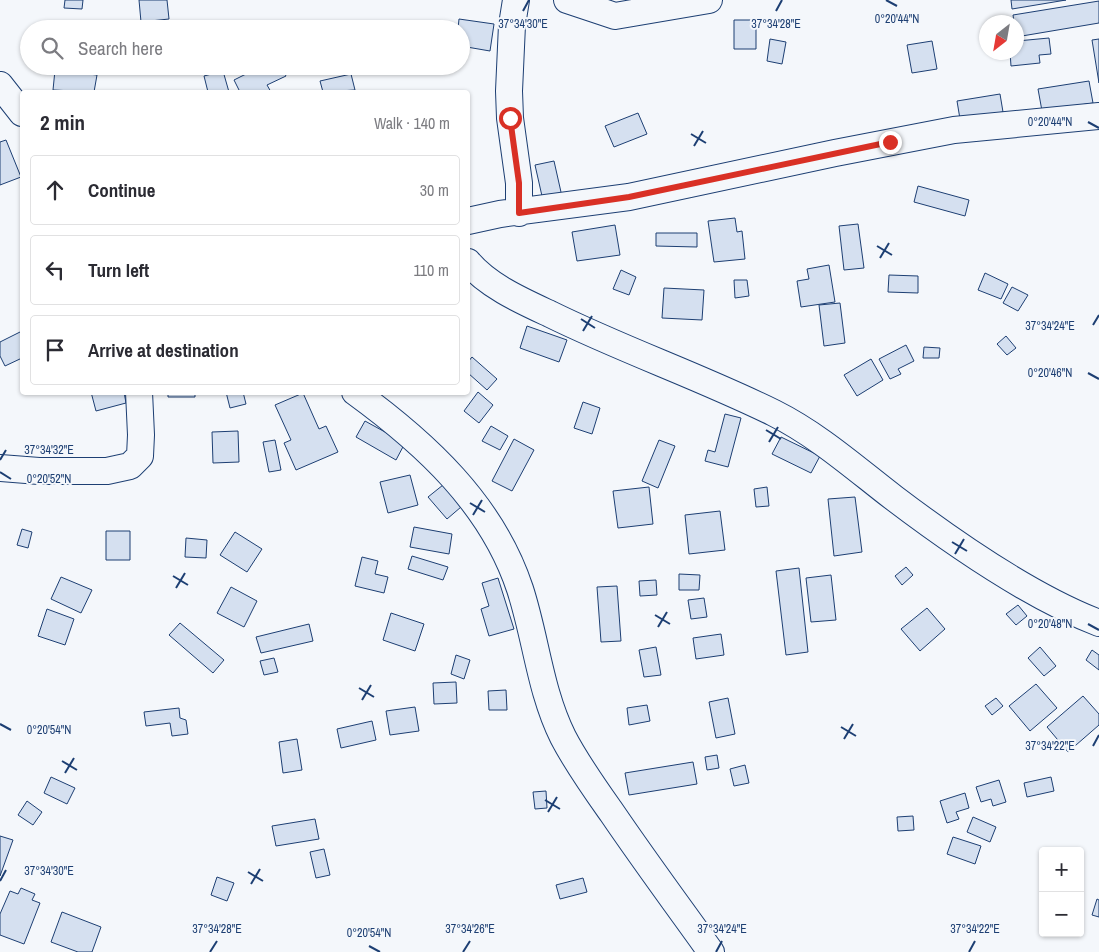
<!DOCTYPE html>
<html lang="en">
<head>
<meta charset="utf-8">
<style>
  :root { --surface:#fff; --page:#f2f2f3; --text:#2b2b33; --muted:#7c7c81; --line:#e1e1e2 }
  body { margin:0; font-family:"Archivo Narrow",sans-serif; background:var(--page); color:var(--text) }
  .controls { position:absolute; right:15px; bottom:15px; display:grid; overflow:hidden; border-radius:5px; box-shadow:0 1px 4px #0004 }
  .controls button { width:45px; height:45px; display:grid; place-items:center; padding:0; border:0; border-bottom:1px solid var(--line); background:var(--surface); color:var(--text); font:25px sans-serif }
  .compass { position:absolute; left:979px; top:15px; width:45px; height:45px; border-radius:50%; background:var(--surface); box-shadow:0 1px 4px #0004; rotate:211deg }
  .stop { position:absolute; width:15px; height:15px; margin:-11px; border:4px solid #d93025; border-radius:50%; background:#fff }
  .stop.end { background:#d93025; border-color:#fff; box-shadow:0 1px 5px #0008 }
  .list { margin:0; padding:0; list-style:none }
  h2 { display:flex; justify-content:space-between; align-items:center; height:65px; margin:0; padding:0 20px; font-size:21px }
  h2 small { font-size:16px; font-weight:400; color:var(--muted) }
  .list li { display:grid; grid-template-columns:32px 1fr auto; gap:15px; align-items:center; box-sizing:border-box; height:70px; margin:0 10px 10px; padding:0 10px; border:1px solid var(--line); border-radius:5px }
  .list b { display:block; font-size:19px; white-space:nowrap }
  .list em { font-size:16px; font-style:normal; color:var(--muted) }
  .icon { flex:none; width:28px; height:28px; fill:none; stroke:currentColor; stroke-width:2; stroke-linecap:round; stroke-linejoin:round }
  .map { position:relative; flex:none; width:1099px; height:952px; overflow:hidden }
  .search { position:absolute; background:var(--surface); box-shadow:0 1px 4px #0004; left:20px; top:20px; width:450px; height:55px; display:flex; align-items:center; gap:12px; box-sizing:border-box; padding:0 18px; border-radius:28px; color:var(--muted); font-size:19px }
  .panel { position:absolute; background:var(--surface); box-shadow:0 1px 4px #0004; left:20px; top:90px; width:450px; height:305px; border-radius:5px }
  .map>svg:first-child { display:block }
  .building { fill:#d5e0f0; stroke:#1d3f73 }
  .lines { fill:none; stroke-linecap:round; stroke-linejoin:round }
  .minor-casing { stroke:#1d3f73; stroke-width:28 }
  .minor { stroke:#f4f7fb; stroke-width:26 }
  .route { stroke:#d93025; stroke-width:6 }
  .ticks { fill:none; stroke:#1d3f73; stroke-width:2 }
  .ticks-label { font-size:12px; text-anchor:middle; fill:#1d3f73; stroke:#f4f7fb; stroke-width:4; stroke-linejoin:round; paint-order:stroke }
</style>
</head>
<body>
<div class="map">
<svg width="1099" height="952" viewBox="0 0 1099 952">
  <rect width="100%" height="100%" fill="#f4f7fb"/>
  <path class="building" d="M65 0H83L82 9 64 8Z
    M139 0H167L169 19 141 22Z
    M1011 0H1066L1012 9Z
    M1099 1V23L1016 37V22H1014L1013 15Z
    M459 19 494 24 490 51 461 46V29H458Z
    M734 20H756V49H734Z
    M1049 38 1051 54 1039 55 1040 63 1011 66 1010 52H1016L1017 41Z
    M770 39 786 42 782 64 767 61Z
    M1099 39V83L1092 40Z
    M932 41 937 69 912 73 907 45Z
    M262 66H281L286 76 267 85 271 92H240L234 80Z
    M55 70 97 75 94 92 53 90Z
    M223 71 229 92H208L204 76Z
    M351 74 355 90 323 92 320 81Z
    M1089 81 1093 103 1042 111 1038 89Z
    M1000 94 1003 112 960 119 957 101Z
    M638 113 647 134 614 147 605 126Z
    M6 140 21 177 0 185V142Z
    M554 161 563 201 544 205 535 165Z
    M918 186 969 200 965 216 914 202Z
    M735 218 737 232 742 231 745 259 714 262 708 221Z
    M858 224 864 268 844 270 839 226Z
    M615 225 620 255 577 261 572 232Z
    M656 233H697V247L656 246Z
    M829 265 835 302 801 307 797 281 809 279 807 269Z
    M621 270 636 277 629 295 613 289Z
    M985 273 1008 284 1001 299 978 290Z
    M889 275 918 276V293L888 292Z
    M734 280H747L749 296 735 298Z
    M1012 287 1028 295 1018 311 1003 303Z
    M664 288 704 290 702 320 662 318Z
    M840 303 845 343 824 346 819 305Z
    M527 326 567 340 559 362 520 348Z
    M22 331V358L5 366 0 356V342Z
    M1006 336 1016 348 1007 355 997 344Z
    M906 345 914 361 898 369 901 374 890 379 879 359Z
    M924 347 940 348 939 358H923Z
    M472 357 497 379 487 390 468 373V362Z
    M871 359 883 380 857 396 844 375Z
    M91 392H124L126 403 96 411Z
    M168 392H195V397H168Z
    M226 392H243L246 404 230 408Z
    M478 392 493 405 479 423 464 411Z
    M303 393 319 429 326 426 338 452 296 470 284 443 291 440 275 405Z
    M583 402 600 408 592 434 574 428Z
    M725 414 741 418 728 467 705 461 708 450 715 452Z
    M365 421 405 443 396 460 356 437Z
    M491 426 508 436 500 450 482 441Z
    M238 431 239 462 213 463 212 432Z
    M781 437 820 456 811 473 772 454Z
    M514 439 534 450 512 491 492 481Z
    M275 440 281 470 269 472 263 442Z
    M659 440 675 446 658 488 642 481Z
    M410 475 418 505 388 513 380 482Z
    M443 485 461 507 447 519 428 497Z
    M649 487 653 524 618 528 613 491Z
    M767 487 769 506 756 507 754 489Z
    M855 497 862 552 834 556 828 499Z
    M720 511 725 550 689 554 685 515Z
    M414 527 452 534 449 554 410 547Z
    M22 529 32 532 28 548 17 545Z
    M106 531H130V560H106Z
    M235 532 262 549 247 572 220 555Z
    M186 538 207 540 206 558 185 557Z
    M412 556 448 567 443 580 408 569Z
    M362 557 378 561 375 574 388 577 384 593 355 586Z
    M906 567 913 575 902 585 895 576Z
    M799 568 808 652 786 655 776 571Z
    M679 574 700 575 699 590H679Z
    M831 575 836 620 811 622 806 578Z
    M61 577 92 590 81 613 51 599Z
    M498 578 514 629 489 636 481 609 489 606 482 583Z
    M656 580 657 595 640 596 639 581Z
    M617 586 621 641 601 642 597 587Z
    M231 587 257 601 244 627 217 613Z
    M704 598 707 617 691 619 688 600Z
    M1018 605 1027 616 1016 625 1006 614Z
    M927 608 945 629 920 651 901 629Z
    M47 609 74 619 65 645 38 636Z
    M391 613 424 624 415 651 383 640Z
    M180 623 224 660 213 673 169 635Z
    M309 624 313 641 261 653 256 637Z
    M721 634 724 655 696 659 693 638Z
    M656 647 661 675 644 677 639 650Z
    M1040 647 1056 666 1044 676 1028 658Z
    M1092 650 1099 655V670L1086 660Z
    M456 655 470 660 464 679 451 674Z
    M274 658 278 672 264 675 260 661Z
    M456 682 457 703 434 704 433 683Z
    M1036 684 1057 708 1030 731 1009 706Z
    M506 690 507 710H489L488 691Z
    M1083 696 1099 714V725L1068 752 1047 727Z
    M728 698 735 734 716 738 709 702Z
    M996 698 1003 706 992 715 985 706Z
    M647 705 650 721 629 725 627 708Z
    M415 707 419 731 390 735 386 711Z
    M179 708 180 718 186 720 188 734 172 736 170 723 146 726 144 712Z
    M372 721 376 740 341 748 337 729Z
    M297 739 302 770 283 773 279 742Z
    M717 755 719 768 707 770 705 757Z
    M693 762 697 784 629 795 625 773Z
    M745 765 749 783 734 786 730 769Z
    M51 777 75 788 67 804 44 793Z
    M1051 777 1054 791 1027 797 1024 783Z
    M999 780 1006 802 993 806 991 799 981 802 976 787Z
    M546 791 547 808 535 809 533 792Z
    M965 793 969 808 956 812 959 819 947 823 940 801Z
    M27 801 42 812 33 825 18 815Z
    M913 816 914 830 898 831 897 817Z
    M973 817 996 827 990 842 967 832Z
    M315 819 319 839 276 846 272 826Z
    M0 836 13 840 0 876Z
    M953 837 981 846 975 864 947 854Z
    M324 849 330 875 316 878 310 852Z
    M217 877 234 883 227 901 211 895Z
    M583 878 587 892 560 899 556 885Z
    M21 888 35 894 32 900 40 903 24 944 0 935V914L10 891 18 894Z
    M1097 899 1099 900V917L1092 915Z
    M62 912 101 927 92 952H78L51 942Z"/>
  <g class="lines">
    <defs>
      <path id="minor" d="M516 0 512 25 509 91 510 118 519 183V213
        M567 0 615 16 709 0
        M0 85 22 113
        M468 221 500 214 629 197 835 153 954 130 1099 116
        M468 262C488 286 522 301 550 314 623 350 701 377 774 413 818 435 855 468 894 498 952 542 1031 597 1099 623
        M355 392C425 443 492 504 520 589 536 638 540 691 563 737 577 764 595 789 612 813 644 860 678 906 711 952
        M0 468 39 471H107L130 466 140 456 141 435 139 392"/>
    </defs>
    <use href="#minor" class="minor-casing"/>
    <use href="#minor" class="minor"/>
  </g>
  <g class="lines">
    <path class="route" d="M510 118 519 183V213L629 197 890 142"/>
  </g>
  <path class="ticks" d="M886 0 897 6M523 11 529 0M776 11 782 0M1088 122 1099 128M691 134 706 143M694 146 703 131M877 246 892 255M880 258 889 243M581 319 595 328M1093 325 1099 315M583 331 592 316M1088 373 1099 379M766 430 781 439M769 442 778 427M0 460 6 450M0 472 11 479M470 503 485 512M473 515 482 500M952 542 967 551M955 554 964 539M173 576 188 585M176 588 185 573M655 615 670 624M1088 624 1099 630M658 627 667 612M359 688 374 697M362 700 371 685M0 724 11 730M841 727 856 736M844 739 853 724M1093 746 1099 735M62 761 77 770M65 773 74 758M545 800 560 809M548 812 557 797M248 872 263 881M0 881 6 870M251 884 260 869M369 946 380 952M210 952 217 941M463 952 470 941M716 952 722 941M969 952 975 941"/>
  <g class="ticks-label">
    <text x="897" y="23">0°20'44"N</text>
    <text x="776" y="28">37°34'28"E</text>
    <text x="523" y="28">37°34'30"E</text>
    <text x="1050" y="126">0°20'44"N</text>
    <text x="1050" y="330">37°34'24"E</text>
    <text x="1050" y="377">0°20'46"N</text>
    <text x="49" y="454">37°34'32"E</text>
    <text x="49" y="483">0°20'52"N</text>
    <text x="1050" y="628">0°20'48"N</text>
    <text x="49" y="734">0°20'54"N</text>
    <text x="1050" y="750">37°34'22"E</text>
    <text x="49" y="875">37°34'30"E</text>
    <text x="217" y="933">37°34'28"E</text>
    <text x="470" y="933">37°34'26"E</text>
    <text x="722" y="933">37°34'24"E</text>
    <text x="975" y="933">37°34'22"E</text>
    <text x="369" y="937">0°20'54"N</text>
  </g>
</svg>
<div class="controls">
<button>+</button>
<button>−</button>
</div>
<svg class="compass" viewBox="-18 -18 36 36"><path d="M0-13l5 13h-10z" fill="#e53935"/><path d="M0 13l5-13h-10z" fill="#7c7c81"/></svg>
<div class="stop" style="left:510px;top:118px"></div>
<div class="stop end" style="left:890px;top:142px"></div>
<div class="search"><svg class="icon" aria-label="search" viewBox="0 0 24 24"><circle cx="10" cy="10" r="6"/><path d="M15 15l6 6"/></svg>Search here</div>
<section class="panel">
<h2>2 min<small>Walk · 140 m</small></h2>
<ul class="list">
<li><svg class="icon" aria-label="ahead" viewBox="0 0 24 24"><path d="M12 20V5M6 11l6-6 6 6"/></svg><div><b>Continue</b></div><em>30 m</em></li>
<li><svg class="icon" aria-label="left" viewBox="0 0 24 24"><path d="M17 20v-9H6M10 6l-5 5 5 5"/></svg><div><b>Turn left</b></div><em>110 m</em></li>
<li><svg class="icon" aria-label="arrive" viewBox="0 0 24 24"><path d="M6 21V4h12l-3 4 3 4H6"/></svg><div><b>Arrive at destination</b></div></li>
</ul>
</section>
</div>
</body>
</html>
